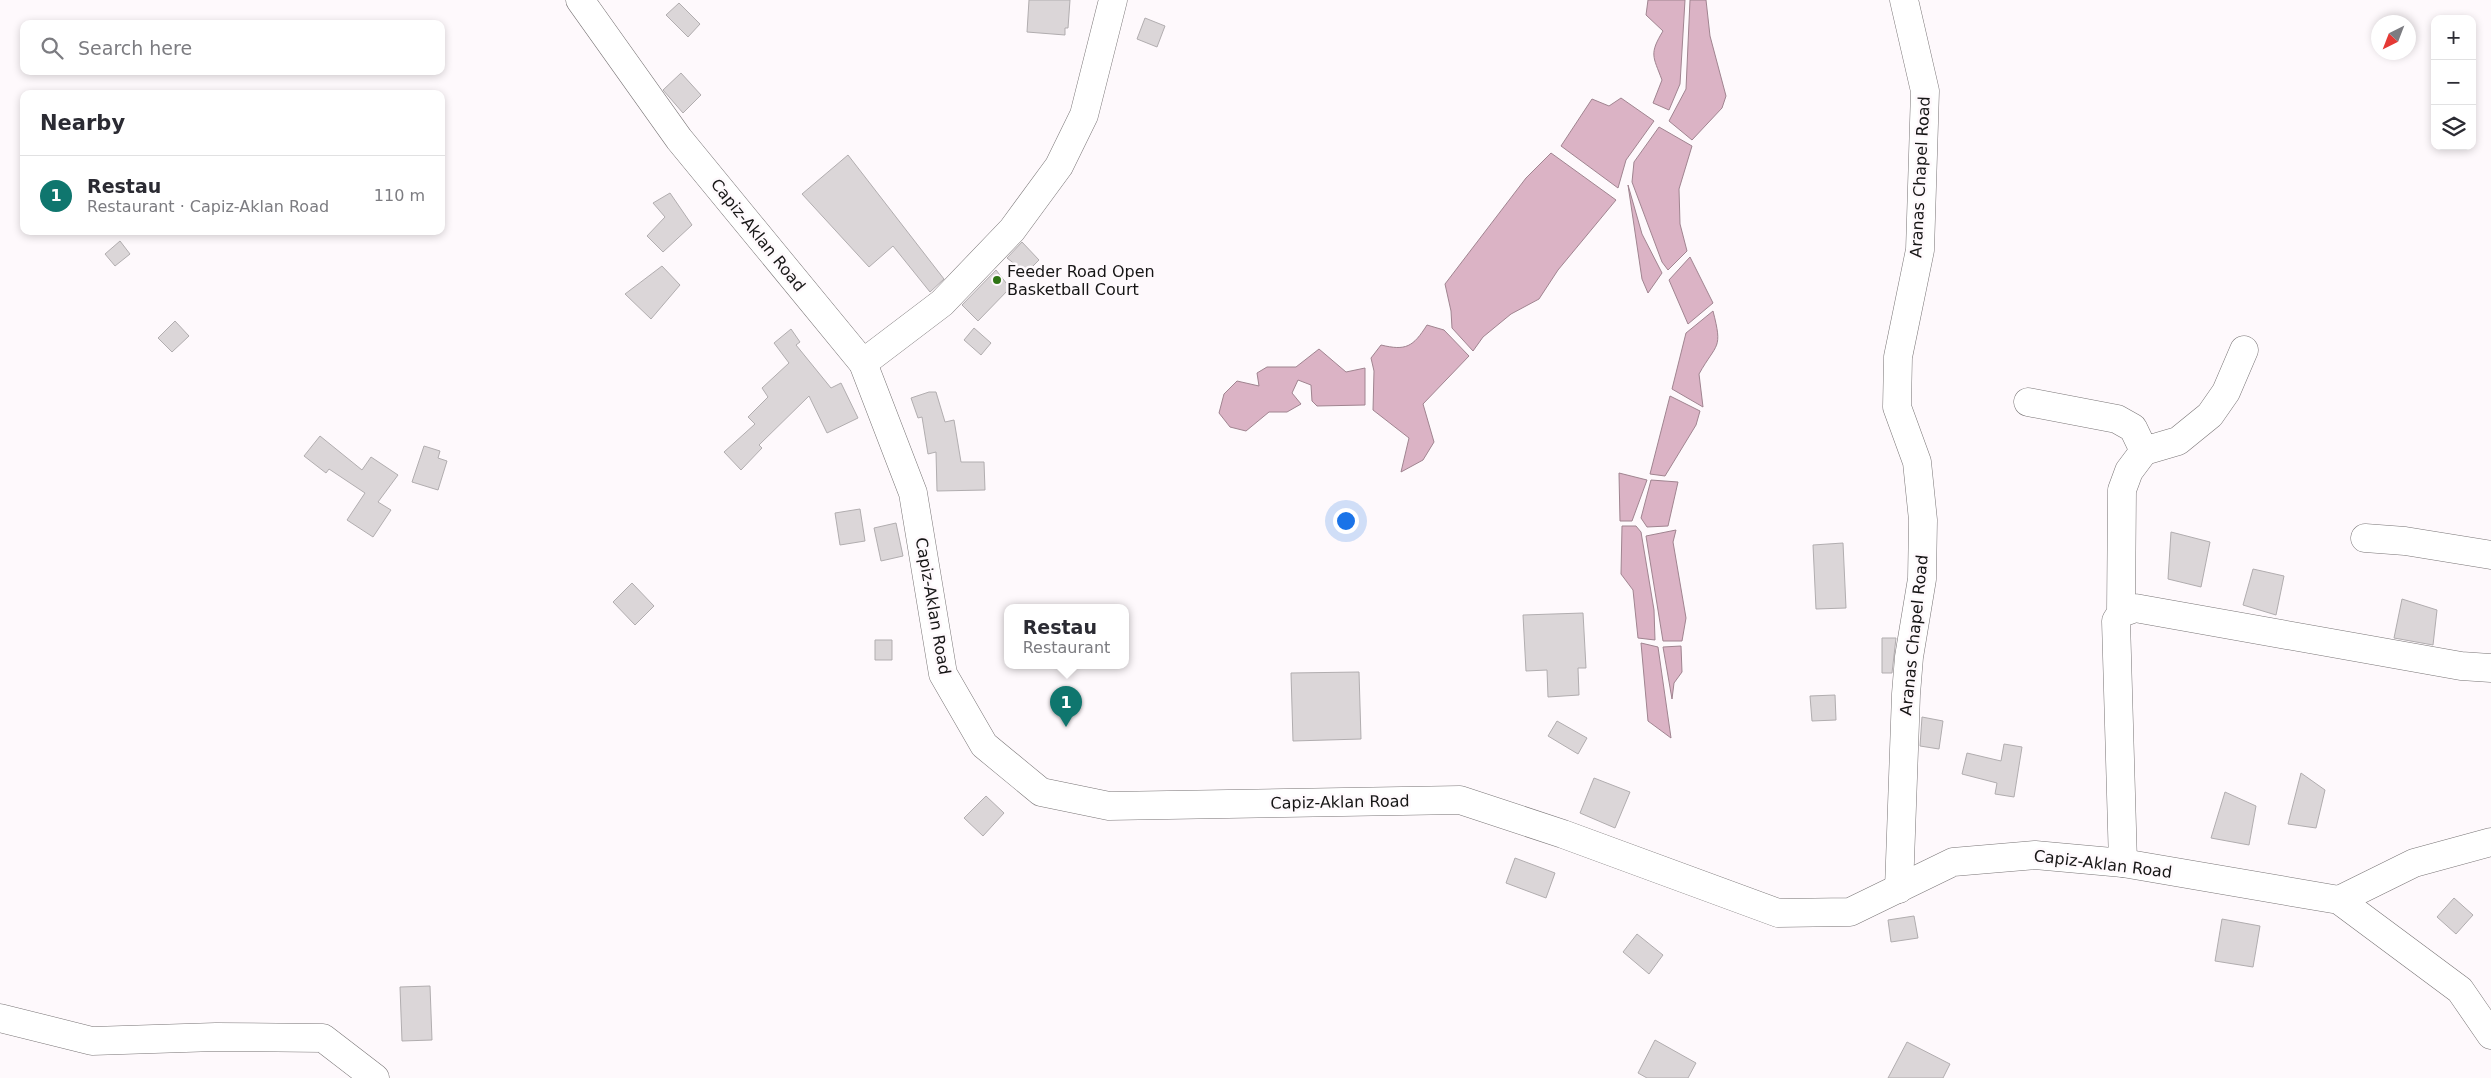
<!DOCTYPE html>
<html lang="en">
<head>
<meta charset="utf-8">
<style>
  :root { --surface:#fff; --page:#f2f2f3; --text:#2b2b33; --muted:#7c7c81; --line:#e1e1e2; --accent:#0f766e }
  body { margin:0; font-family:"DejaVu Sans",sans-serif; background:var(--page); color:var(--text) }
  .controls { position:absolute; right:15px; top:15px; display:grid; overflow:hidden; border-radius:10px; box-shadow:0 2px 8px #0003 }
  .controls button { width:45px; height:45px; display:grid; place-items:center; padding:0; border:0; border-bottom:1px solid var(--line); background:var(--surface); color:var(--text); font:25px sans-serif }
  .compass { position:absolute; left:2371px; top:15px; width:45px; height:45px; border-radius:50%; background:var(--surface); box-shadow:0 2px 8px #0003; rotate:222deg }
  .you { position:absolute; left:1345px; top:520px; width:18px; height:18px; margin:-12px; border:4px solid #fff; border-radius:50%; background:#1a73e8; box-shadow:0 0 0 8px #1a73e833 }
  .badge { display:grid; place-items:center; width:32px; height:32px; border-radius:50%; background:var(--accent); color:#fff; font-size:16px; font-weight:700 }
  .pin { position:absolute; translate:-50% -41px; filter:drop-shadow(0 1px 2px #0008) }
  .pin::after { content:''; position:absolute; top:26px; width:18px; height:15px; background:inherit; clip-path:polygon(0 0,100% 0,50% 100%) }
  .popup { position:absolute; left:1004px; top:604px; width:125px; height:65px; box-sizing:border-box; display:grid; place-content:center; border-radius:10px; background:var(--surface); filter:drop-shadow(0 1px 4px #0005); font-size:16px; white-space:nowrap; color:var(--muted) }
  .popup b { font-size:19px; color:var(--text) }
  .popup::after { content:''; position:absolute; left:50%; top:100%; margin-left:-10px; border:10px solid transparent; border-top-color:var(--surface) }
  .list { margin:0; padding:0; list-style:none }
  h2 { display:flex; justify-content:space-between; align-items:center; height:65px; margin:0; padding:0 20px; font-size:21px }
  h2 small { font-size:16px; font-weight:400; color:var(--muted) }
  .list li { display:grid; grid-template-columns:32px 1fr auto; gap:15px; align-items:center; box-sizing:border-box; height:80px; padding:0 20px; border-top:1px solid var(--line) }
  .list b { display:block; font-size:19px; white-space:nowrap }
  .list p { margin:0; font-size:16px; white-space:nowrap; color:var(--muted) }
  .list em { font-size:16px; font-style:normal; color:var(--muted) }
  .icon { flex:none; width:28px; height:28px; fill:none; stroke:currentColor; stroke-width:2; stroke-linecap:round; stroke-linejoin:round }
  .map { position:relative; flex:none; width:2491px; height:1078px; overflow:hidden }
  .search { position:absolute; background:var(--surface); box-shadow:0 2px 8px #0003; left:20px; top:20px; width:425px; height:55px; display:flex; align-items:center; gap:12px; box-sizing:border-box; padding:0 18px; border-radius:10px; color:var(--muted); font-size:19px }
  .panel { position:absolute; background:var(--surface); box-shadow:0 2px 8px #0003; left:20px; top:90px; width:425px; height:145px; border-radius:10px }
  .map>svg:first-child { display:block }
  .water { fill:#dbb3c5; stroke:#a08490 }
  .building { fill:#dbd6d8; stroke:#b1adaf }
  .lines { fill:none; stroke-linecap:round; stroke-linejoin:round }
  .minor-casing { stroke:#797576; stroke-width:29 }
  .major-casing { stroke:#797576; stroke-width:29 }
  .minor { stroke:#fff; stroke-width:28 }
  .major { stroke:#fff; stroke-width:28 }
  .poi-dot { fill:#2e7414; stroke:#fef9fc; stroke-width:2 }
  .labels { text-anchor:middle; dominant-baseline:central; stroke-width:5; stroke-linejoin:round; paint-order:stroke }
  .street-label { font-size:16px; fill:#161515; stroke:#fef9fc }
  .poi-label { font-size:16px; fill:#161515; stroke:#fef9fc; text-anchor:start }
</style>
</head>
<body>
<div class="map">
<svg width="2491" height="1078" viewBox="0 0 2491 1078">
  <rect width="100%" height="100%" fill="#fef9fc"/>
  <path class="water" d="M1648 0H1685L1680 84 1669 110 1653 103 1662 80C1653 56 1649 54 1663 31L1646 15Z
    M1690 0H1706L1710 36 1726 96 1722 108 1692 140 1669 121 1686 89Z
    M1621 98 1654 121 1626 160 1618 188 1561 146 1592 99 1609 106Z
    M1659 127 1692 146 1679 189 1680 224 1687 251 1668 270 1662 262 1632 182 1634 162Z
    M1551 153 1616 200 1558 270 1539 299 1511 314 1483 337 1473 351 1452 328 1451 311 1445 284 1526 178Z
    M1628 185 1642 234 1662 273 1648 293 1642 279Z
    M1690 257 1713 303 1688 324 1669 280Z
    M1713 311C1723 350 1717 342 1699 374L1703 407 1672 389 1686 333Z
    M1427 325 1444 330 1469 356 1423 404 1434 442 1423 460 1401 472 1409 438 1373 410 1374 371 1371 358 1381 345C1406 351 1413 347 1427 325Z
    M1319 349 1346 372 1365 368V405L1317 406 1312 401 1311 385 1298 380 1292 393 1301 404 1287 412H1269L1246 431 1230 427 1219 413 1224 394 1237 381 1259 386 1257 373 1267 367H1296Z
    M1670 396 1700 411 1696 425 1665 476 1650 474Z
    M1619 473 1647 480 1632 521H1620Z
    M1651 480 1678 482 1668 526 1647 527 1641 518Z
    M1622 526H1636L1641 532 1654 610 1655 640 1638 638 1633 590 1621 574Z
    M1676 530 1673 542 1686 618 1682 641H1663L1646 536Z
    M1641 643 1658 647 1671 738 1648 721Z
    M1681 646 1682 672 1674 683 1672 699 1663 647Z"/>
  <path class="building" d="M1029 0H1070L1068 28H1065V35L1027 32Z
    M679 3 700 24 688 37 666 15Z
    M1145 18 1165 26 1157 47 1137 39Z
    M681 73 701 95 683 113 663 90Z
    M848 155 944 279 930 292 893 246 869 267 802 194Z
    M670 193 692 225 663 252 647 236 665 217 653 203Z
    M120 241 130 254 115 266 105 254Z
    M1022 242 1039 260 1026 273 1007 258Z
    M662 266 680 285 651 319 625 294Z
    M996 270 1010 288 978 321 962 305Z
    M175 321 189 336 172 352 158 338Z
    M974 328 991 343 981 355 964 340Z
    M791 329 800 342 796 345 831 388 841 383 858 418 827 433 809 396 759 445 762 448 741 470 724 452 755 424 748 417 768 397 762 388 789 363 774 343Z
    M929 392H936L945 422 954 420 961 462H984L985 490 937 491 936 452 928 454 922 417 918 418 911 398Z
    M320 436 362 470 371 457 398 475 378 502 391 510 373 537 347 520 365 493 329 469 326 473 304 456Z
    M424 446 440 451 438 458 447 461 438 490 412 482Z
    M860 509 865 541 840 545 835 513Z
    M896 523 903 556 881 561 874 528Z
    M2171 532 2210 542 2201 587 2168 579Z
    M1843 543 1846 608 1816 609 1813 545Z
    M2253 569 2284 576 2276 615 2243 605Z
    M632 583 654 606 635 625 613 602Z
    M2402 599 2437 610 2433 645 2394 638Z
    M1583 613 1586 668H1578L1579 695 1548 697 1547 670 1526 671 1523 615Z
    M1882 638H1896L1892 673H1882Z
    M875 640H892V660H875Z
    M1359 672 1361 739 1293 741 1291 673Z
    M1835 695 1836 720 1812 721 1810 696Z
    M1922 717 1943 721 1939 749 1920 746Z
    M1557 721 1587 738 1578 754 1548 736Z
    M2004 744 2022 747 2014 797 1995 794 1997 783 1962 774 1967 753 2001 761Z
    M2301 773 2325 790 2316 828 2288 824Z
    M1594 778 1630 792 1615 828 1580 813Z
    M2225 792 2256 806 2249 845 2211 838Z
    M986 796 1004 813 983 836 964 818Z
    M1515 858 1555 873 1546 898 1506 883Z
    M2454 898 2473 915 2456 934 2437 917Z
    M1914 916 1918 938 1891 942 1888 920Z
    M2222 919 2260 926 2253 967 2215 961Z
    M1637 934 1663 955 1649 974 1623 952Z
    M430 986 432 1040 402 1041 400 987Z
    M1655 1040 1696 1063 1688 1078H1647L1638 1073Z
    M1907 1042 1950 1064 1943 1078H1888Z"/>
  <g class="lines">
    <defs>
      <path id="minor" d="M863 363 942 303 1012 230 1059 166 1084 115 1113 0
        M2028 402 2117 419 2133 428 2144 451
        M2365 538 2405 541 2491 555
        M2121 613 2122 490 2129 471 2144 451 2178 441 2210 415 2226 392 2244 350
        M2123 863 2116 621 2121 613 2135 608 2461 666 2491 668
        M1899 889 1906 694 1909 657 1922 579 1923 520 1917 462 1897 407 1898 357 1920 250 1925 91 1904 0
        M2339 900 2414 863 2491 842
        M0 1018 92 1041 216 1037 323 1038 375 1078"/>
      <path id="major" d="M580 0 679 139 863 363 913 493 943 674 984 745 1041 792 1109 806 1460 800 1563 834 1778 913 1850 912 1953 862 2035 855 2123 863 2339 900 2460 990 2491 1035"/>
    </defs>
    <use href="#minor" class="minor-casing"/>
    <use href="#major" class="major-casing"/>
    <use href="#minor" class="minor"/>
    <use href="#major" class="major"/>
  </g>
  <circle class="poi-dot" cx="997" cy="280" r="5"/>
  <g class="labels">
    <g class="street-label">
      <text transform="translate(1920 177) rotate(-87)">Aranas Chapel Road</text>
      <text transform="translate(758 235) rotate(51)">Capiz-Aklan Road</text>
      <text transform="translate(933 606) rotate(80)">Capiz-Aklan Road</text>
      <text transform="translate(1914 635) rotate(-84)">Aranas Chapel Road</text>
      <text transform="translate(1340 802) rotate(-1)">Capiz-Aklan Road</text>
      <text transform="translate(2103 864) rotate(7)">Capiz-Aklan Road</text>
    </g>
    <g class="poi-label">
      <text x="1007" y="271">Feeder Road Open<tspan x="1007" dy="18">Basketball Court</tspan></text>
    </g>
  </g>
</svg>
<div class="controls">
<button>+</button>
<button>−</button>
<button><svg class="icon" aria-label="layers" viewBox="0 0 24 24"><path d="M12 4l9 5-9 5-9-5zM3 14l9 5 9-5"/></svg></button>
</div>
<svg class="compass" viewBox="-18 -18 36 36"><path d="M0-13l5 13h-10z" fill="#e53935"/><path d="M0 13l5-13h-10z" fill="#7c7c81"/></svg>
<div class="you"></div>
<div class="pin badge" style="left:1066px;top:727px">1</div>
<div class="popup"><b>Restau</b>Restaurant</div>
<div class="search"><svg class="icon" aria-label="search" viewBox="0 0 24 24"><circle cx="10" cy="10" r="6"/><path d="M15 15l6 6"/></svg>Search here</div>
<section class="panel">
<h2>Nearby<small></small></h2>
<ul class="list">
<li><span class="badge">1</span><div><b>Restau</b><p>Restaurant · Capiz-Aklan Road</p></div><em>110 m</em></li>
</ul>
</section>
</div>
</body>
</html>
